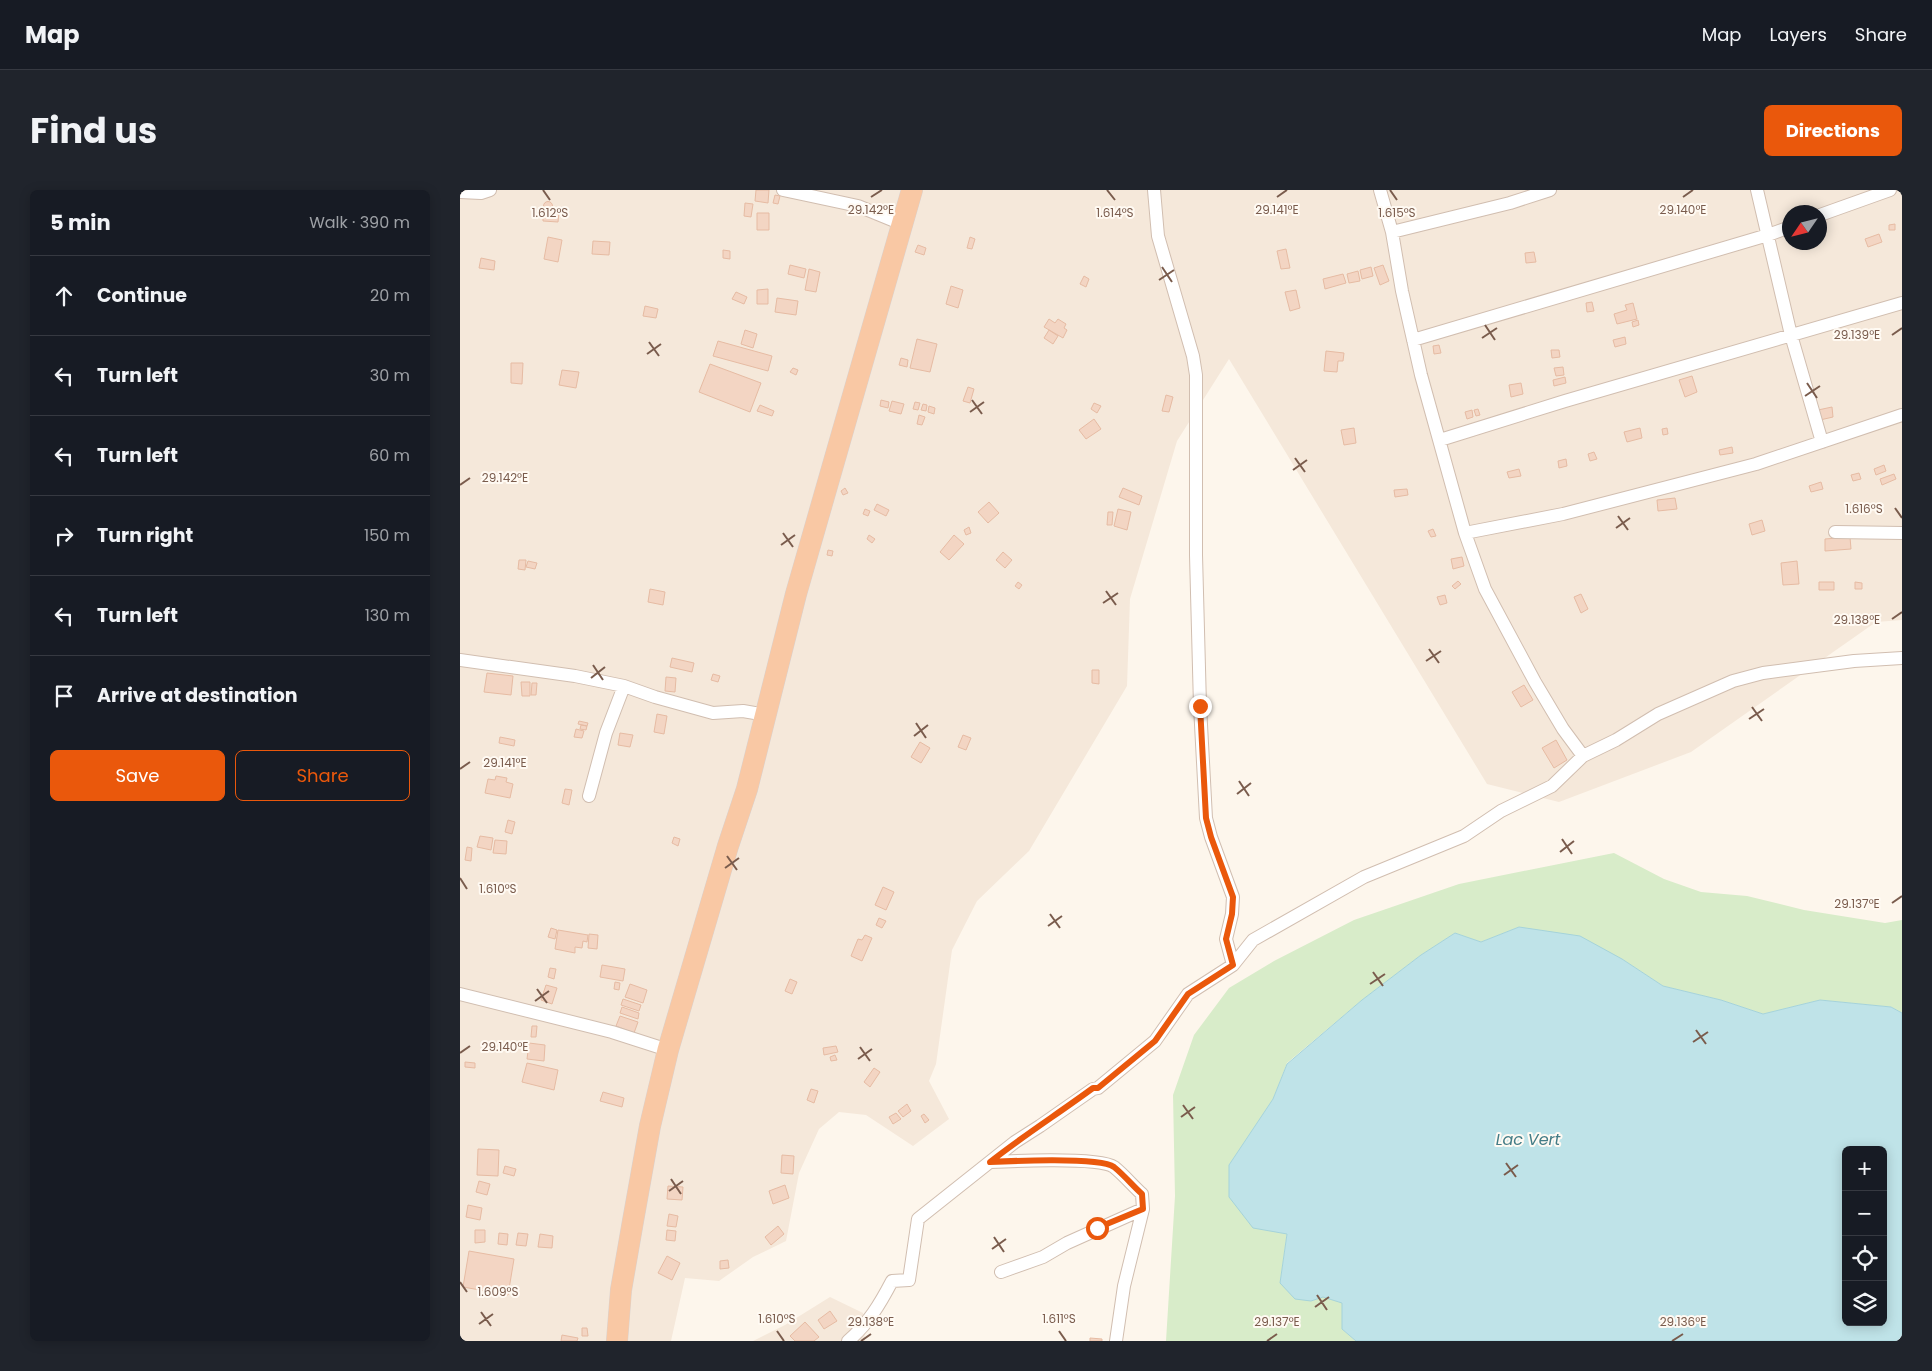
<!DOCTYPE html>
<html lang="en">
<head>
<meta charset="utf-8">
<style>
  :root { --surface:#171b24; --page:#20242c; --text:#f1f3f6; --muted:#9ea1a6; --line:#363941; --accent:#ea580c }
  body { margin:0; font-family:Poppins,sans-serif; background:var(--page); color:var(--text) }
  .controls { position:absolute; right:15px; bottom:15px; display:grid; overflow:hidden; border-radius:8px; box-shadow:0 2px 12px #0003 }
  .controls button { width:45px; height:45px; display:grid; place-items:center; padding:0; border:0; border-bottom:1px solid var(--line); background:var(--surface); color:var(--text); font:25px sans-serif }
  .compass { position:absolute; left:1322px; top:15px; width:45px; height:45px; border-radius:50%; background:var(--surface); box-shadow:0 2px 12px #0003; rotate:235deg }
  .stop { position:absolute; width:15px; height:15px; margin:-11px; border:4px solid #ea580c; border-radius:50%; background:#fff }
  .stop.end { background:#ea580c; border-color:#fff; box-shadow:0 1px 5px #0008 }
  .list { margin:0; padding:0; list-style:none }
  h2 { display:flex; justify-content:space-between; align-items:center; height:65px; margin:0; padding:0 20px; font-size:21px }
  h2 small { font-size:16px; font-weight:400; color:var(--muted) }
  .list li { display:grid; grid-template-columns:32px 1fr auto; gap:15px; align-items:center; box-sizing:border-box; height:80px; padding:0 20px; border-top:1px solid var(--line) }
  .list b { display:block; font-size:19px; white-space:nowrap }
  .list em { font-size:16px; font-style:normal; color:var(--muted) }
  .actions { display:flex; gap:10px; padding:15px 20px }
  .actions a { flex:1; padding:11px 0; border:1px solid var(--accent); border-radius:8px; text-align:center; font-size:18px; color:var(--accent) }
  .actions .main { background:var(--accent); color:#fff }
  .icon { flex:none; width:28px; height:28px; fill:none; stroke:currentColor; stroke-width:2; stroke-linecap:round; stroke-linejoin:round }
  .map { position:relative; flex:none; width:1442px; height:1151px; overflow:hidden; border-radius:8px }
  header { display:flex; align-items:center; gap:30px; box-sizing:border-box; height:70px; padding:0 25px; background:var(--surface); border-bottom:1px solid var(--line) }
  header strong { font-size:24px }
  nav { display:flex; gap:28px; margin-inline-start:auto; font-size:18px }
  .intro { display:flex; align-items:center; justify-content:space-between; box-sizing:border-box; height:120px; padding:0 30px }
  h1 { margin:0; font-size:35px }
  .button { padding:12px 22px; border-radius:8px; background:var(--accent); color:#fff; font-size:18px; font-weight:700 }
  main { display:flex; gap:30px; padding:0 30px }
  aside { flex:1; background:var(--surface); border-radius:8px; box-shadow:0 2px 12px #0003 }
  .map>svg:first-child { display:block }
  .residential { fill:#f5e8da; fill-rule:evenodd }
  .green { fill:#d8ecc9 }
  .water { fill:#bfe3e8; stroke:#a5d3da; fill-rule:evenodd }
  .building { fill:#f3d5c3; stroke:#e6bba3 }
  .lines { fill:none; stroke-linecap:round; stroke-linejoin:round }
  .minor-casing { stroke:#d1beb0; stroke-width:14 }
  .trunk-casing { stroke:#dad1cd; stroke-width:22 }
  .minor { stroke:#fff; stroke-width:12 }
  .trunk { stroke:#f9c8a4; stroke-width:21 }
  .route { stroke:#ea580c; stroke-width:6 }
  .ticks { fill:none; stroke:#7a5c4d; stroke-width:2 }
  .labels { text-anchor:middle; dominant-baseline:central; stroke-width:4; stroke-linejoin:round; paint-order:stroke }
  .water-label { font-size:16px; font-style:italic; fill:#437c86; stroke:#fffaf3 }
  .ticks-label { font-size:12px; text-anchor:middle; fill:#7a5c4d; stroke:#fffaf3; stroke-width:4; stroke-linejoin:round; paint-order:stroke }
</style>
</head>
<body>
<header>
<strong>Map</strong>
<nav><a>Map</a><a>Layers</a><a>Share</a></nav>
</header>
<div class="intro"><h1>Find us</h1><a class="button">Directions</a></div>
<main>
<aside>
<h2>5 min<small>Walk · 390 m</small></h2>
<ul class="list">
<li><svg class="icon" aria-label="ahead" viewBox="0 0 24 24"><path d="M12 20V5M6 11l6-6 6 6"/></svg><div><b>Continue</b></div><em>20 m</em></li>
<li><svg class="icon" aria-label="left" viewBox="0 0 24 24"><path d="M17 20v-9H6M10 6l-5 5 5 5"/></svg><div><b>Turn left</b></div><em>30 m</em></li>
<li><svg class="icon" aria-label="left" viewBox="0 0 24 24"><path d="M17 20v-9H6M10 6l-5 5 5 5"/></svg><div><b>Turn left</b></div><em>60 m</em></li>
<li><svg class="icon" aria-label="right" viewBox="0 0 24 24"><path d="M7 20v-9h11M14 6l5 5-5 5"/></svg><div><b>Turn right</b></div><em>150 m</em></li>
<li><svg class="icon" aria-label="left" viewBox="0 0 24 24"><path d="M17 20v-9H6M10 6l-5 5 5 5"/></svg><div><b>Turn left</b></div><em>130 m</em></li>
<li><svg class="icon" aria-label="arrive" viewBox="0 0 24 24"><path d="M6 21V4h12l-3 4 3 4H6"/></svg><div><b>Arrive at destination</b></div></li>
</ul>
<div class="actions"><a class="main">Save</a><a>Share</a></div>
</aside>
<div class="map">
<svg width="1442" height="1151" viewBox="0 0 1442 1151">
  <rect width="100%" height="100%" fill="#fdf6ec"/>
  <path class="residential" d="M0 0H1442V430L1416 432 1231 562 1099 612 1027 594 769 169 717 251 670 409 667 496 569 661 517 711 492 760 476 874 469 891 489 929 453 956 406 925 379 922 359 939 339 983 326 1051 293 1067 259 1091 225 1088 211 1151H0ZM1330 22H1360V52H1330Z
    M370 1107 403 1123 405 1151H293L325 1135Z"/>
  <path class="green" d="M1154 663 1204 689 1241 702 1287 706 1344 720 1425 733 1442 730V823L1431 817 1360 810 1303 824 1261 810 1203 796 1162 769 1059 737 1021 752 995 743 961 765 902 810 827 873 813 909 769 975 827 1043 820 1093 851 1111 863 1107 883 1113 882 1139 896 1151H706L715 1006 713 905 734 845 769 798 814 771 894 730 999 694Z"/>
  <path class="water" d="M1059 737 1120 746 1162 769 1203 796 1261 810 1303 824 1360 810 1431 817 1442 823V1151H896L882 1139V1113L863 1107 851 1111 835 1109 820 1093 827 1044 793 1038 769 1007V975L813 909 827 874 902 810 961 765 995 743 1021 752ZM1386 960H1423V1132H1386Z"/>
  <path class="building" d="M296 0H309L308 13 295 11Z
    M315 5 320 6 318 14 313 13Z
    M83.5 16a4.5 4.5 0 1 1 9 0a4.5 4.5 0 1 1-9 0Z
    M285 13 293 14 291 27 284 26Z
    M83 21 99 22 98 32 83 31Z
    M297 23H309V40H297Z
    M1435 34V40H1429V35Z
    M1419 44 1422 52 1408 57 1405 49Z
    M88 47 102 50 98 72 84 69Z
    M510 47 515 49 512 59 507 58Z
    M133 51 150 52 149 65 132 64Z
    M458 55 466 58 464 65 455 62Z
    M826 59 830 78 821 79 817 61Z
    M263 60 270 61V69L263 68Z
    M1074 62 1076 72 1066 73 1065 63Z
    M21 68 35 71 34 80 19 78Z
    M330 75 346 79 344 88 328 84Z
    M923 75 929 91 920 95 914 78Z
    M911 77 913 86 902 89 900 80Z
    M349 79 360 82 356 102 345 100Z
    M898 81 900 91 889 93 887 84Z
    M883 84 886 93 865 99 863 89Z
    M624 86 629 89 626 97 620 94Z
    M491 96 503 100 498 118 486 114Z
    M308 99V114H297V100Z
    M836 100 840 118 830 121 825 102Z
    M276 102 287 107 284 114 272 109Z
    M317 108 338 111 336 125 315 122Z
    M1132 112 1134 121 1127 122 1126 113Z
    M1173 113 1177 129 1157 134 1154 124 1167 120 1165 115Z
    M185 116 198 119 196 128 183 126Z
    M589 129 595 133 598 129 606 134 604 138 607 140 603 148 584 137Z
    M1178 130 1179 135 1173 137 1172 132Z
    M285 140 297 144 293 158 281 154Z
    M589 140 598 146 593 154 584 148Z
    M1165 147 1166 154 1155 157 1153 150Z
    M457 149 477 154 470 182 450 178Z
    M258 151 312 166 308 181 253 166Z
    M979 155 981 163 974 164 973 156Z
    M1091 160H1099L1100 167 1092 168Z
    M866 161 884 163 883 171H878L877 182 864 181Z
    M441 168 448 170 447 177 439 175Z
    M51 173H63L62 194 51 193Z
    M250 174 301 193 290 222 239 202Z
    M1103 177 1104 185 1096 186 1094 178Z
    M333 178 338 180 336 185 330 182Z
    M102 180 119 182 116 198 99 195Z
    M1232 186 1237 202 1225 207 1219 190Z
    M1105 187 1106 193 1094 196 1093 190Z
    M1061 193 1063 204 1051 207 1049 195Z
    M508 197 514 199 510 213 503 211Z
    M706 205 713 207 709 222 702 221Z
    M421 210 429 212 428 218 420 216Z
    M432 211 444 214 441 224 429 221Z
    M455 212 460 213 458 220 453 219Z
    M634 213 641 216 637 223 631 219Z
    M463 214 467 215 466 221 461 220Z
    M300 215 314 221 312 226 297 221Z
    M469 216 475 218 474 224 468 222Z
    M1372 217 1373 227 1360 230 1358 220Z
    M1018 219 1020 225 1016 226 1014 220Z
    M1012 220 1013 227 1007 229 1005 222Z
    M459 225 465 227 462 235 457 234Z
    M634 229 641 239 626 249 619 240Z
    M894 238 896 253 884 255 881 240Z
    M1180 238 1182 248 1167 252 1164 242Z
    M1207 238 1208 244 1203 245 1202 239Z
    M1272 257 1273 263 1260 265 1259 260Z
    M1134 262 1137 269 1130 271 1128 264Z
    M1106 269 1107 276 1099 278 1098 271Z
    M1424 275 1426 281 1416 285 1414 279Z
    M1059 279 1061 286 1049 288 1047 282Z
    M1399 283 1401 289 1393 291 1391 285Z
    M1434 284 1436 289 1422 295 1420 289Z
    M1361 292 1363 299 1351 302 1349 296Z
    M385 298 388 303 383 305 381 301Z
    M663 298 682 306 679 315 659 307Z
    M947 299 948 305 935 307 934 300Z
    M1215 308 1217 319 1198 321 1197 310Z
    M529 312 539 323 528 333 518 322Z
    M417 314 429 320 426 326 414 320Z
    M405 319 410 321 408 326 403 324Z
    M658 319 671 322 667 340 654 336Z
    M648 322H653L652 335H647Z
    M1302 330 1305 341 1292 345 1289 334Z
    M509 337 511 343 506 345 504 340Z
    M973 339 976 346 971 347 968 341Z
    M409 345 415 349 412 353 407 349Z
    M494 345 504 354 489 370 480 362Z
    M1390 347 1391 359 1365 361V349Z
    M368 360 373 361 372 366 367 365Z
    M543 362 552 370 545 378 536 370Z
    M1002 367 1004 376 993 379 991 369Z
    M59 370H66L65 380 58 379Z
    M68 371 77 373 75 379 66 377Z
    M1337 371 1339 394 1323 395 1321 373Z
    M998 391 1001 394 995 399 992 396Z
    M558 392 562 395 559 399 555 396Z
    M1359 392H1374V400H1359Z
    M1395 392 1402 393V399H1395Z
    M190 399 205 402 203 415 188 412Z
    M1121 404 1128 419 1121 423 1114 407Z
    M985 405 987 413 980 415 977 407Z
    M212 468 234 473 232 482 210 477Z
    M632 480H639V494L632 493Z
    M27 483 53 486 51 505 24 502Z
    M253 484 260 486 258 492 251 490Z
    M206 487 216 488 215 502 205 501Z
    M61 492H70V506H62Z
    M72 493H77L76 505H71Z
    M1064 495 1073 510 1061 517 1052 502Z
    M197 524 207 526 204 544 194 542Z
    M119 531 128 533 127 536 118 534Z
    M121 535 127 536 126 540 120 539Z
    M116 539 124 541 122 548 114 547Z
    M160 543 173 545 170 557 158 555Z
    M503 545 511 548 506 560 498 557Z
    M40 547 55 550 54 556 39 553Z
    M1096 550 1107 570 1094 578 1082 558Z
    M460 552 470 558 461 573 451 567Z
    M36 586 47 588 46 592 53 594 50 608 25 603 28 589 35 590Z
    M105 599 112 600 109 615 102 613Z
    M48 630 55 632 52 644 45 642Z
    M20 646 33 648 31 660 17 657Z
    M214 647 220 649 218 656 212 653Z
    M35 650 47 651 46 664 33 663Z
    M7 657 12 658 11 671 5 670Z
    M423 697 434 702 426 720 415 715Z
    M419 728 426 731 422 738 416 735Z
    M91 738 97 740 95 749 88 747Z
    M98 740 128 745 127 752 123 751 122 758 115 757V763L95 759Z
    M129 744 138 745 137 759 128 758Z
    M405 745 412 748 402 771 391 766 398 749 402 750Z
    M142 775 165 779 163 791 140 787Z
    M90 778 96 779 94 789 88 787Z
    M330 789 337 792 332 804 325 801Z
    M155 792 160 793 159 800 154 799Z
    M170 794 187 800 183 813 165 807Z
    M86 795 97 798 92 814 81 810Z
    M163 809 181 815 179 821 161 815Z
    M162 817 179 823 178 829 160 823Z
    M160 826 178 832 174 843 156 836Z
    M72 836H77L76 847H71Z
    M69 853 85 855 84 871 67 869Z
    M376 856 378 862 364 865 363 858Z
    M375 865 377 870 371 871 370 867Z
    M5 872 15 873V878L5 877Z
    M67 873 98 880 94 900 62 892Z
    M414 878 420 882 410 897 404 892Z
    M351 899 358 901 354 913 347 910Z
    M143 902 164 908 162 917 140 911Z
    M447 914 451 921 443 927 438 921Z
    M436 923 441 929 433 934 429 927Z
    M464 924 469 930 465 933 461 926Z
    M18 959 39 960 38 986 17 985Z
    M322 965 334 966 333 984 321 983Z
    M45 976 56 979 54 986 43 983Z
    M19 991 30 994 27 1005 16 1002Z
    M325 995 329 1008 313 1014 309 1001Z
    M208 996 223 997 222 1010 207 1009Z
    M8 1015 22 1018 20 1030 6 1027Z
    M209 1024 218 1026 216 1037 207 1036Z
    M318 1036 324 1044 311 1055 305 1047Z
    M15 1040H25V1052L15 1053Z
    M207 1040 216 1041 215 1051 206 1050Z
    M39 1043 48 1044 47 1055 38 1054Z
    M58 1043 68 1044 66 1056 56 1055Z
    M80 1044 93 1046 92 1058 78 1057Z
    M9 1061 54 1069 48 1105 3 1097Z
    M207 1066 220 1073 212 1090 198 1083Z
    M268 1070 269 1078 260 1079V1071Z
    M370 1121 377 1131 364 1139 358 1130Z
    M345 1132 359 1147 354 1151H335L330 1146Z
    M122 1138H127L128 1146H122Z
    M102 1145 118 1148 117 1151H101Z
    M630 1148 642 1149V1151H630Z"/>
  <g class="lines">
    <defs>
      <path id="minor" d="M323 0 398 16 442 34
        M694 0 698 46 733 166 736 185V365L740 516 746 628 751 647 773 707 772 724 766 749 773 775
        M920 0 932 42 942 101 961 185 1005 343 1025 399 1075 492 1103 539 1123 566
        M1297 0 1331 145 1362 252
        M0 2 21 3 30 0
        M1360 25 1430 0
        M932 42 1050 13 1090 0
        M953 150 1308 45 1330 37
        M980 250 1105 211 1442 113
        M1375 342 1442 343
        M1005 343 1103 324 1296 274 1442 225
        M0 470 115 486 164 496 195 507 253 523 283 521 306 525
        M129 606 146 543 164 496
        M0 804 152 842 208 860
        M530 972C551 971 639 967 654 977 664 985 673 996 682 1004L683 1019 664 1096 656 1151
        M541 1082 583 1067 607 1053 683 1019
        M388 1151C408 1134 420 1114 432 1091L449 1090 458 1029 555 952 580 936 633 899 638 898 695 851 728 804 773 775 793 750 904 687 1004 646 1041 621 1092 596 1123 566 1156 550 1198 524 1273 491 1303 483 1394 471 1442 468"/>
      <path id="trunk" d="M157 1151 161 1100 173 1031 190 936 208 860 268 656 287 599 336 404 452 0"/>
    </defs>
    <use href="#minor" class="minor-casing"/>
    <use href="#trunk" class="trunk-casing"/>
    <use href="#minor" class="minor"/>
    <use href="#trunk" class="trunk"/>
  </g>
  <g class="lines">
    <path class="route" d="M637 1038 683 1019 682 1004C673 996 664 985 654 977 640 967 551 971 530 972 563 946 599 923 633 898H638L695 851 728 804 773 775 766 749 772 724 773 707 751 647 746 628 740 516"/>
  </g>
  <path class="ticks" d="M83 0 90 10M647 0 655 10M930 0 937 10M411 7 422 0M817 7 827 0M1223 7 1233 0M702 77 712 92M699 90 714 80M1025 135 1035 150M1432 145 1442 138M1022 148 1037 138M189 152 199 166M187 164 201 154M1347 193 1357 208M1345 206 1360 196M512 210 522 224M510 222 524 212M835 268 845 282M833 280 847 270M0 295 10 288M1435 318 1442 328M1158 326 1168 340M1156 338 1170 328M323 343 333 357M321 355 335 345M646 401 656 415M643 413 658 403M1432 429 1442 422M969 459 979 473M966 471 981 461M133 475 143 490M131 488 145 477M1292 517 1302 531M1289 529 1304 519M456 533 466 548M454 546 468 535M0 579 10 572M779 591 789 606M777 604 791 593M1102 649 1112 664M1100 662 1114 651M267 666 277 680M265 678 279 668M0 688 7 699M1432 713 1442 706M590 724 600 738M588 736 602 726M913 782 923 796M910 794 925 784M77 799 87 813M75 811 89 801M1236 840 1246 854M1233 852 1248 842M400 857 410 871M0 863 10 856M398 869 412 859M723 915 733 929M721 927 735 917M1046 973 1056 987M1044 985 1058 975M211 989 221 1004M209 1001 223 991M534 1047 544 1062M532 1059 546 1049M0 1092 7 1102M857 1105 867 1120M855 1117 869 1107M21 1122 31 1136M19 1134 33 1124M317 1141 324 1151M599 1141 606 1151M401 1151 411 1144M807 1151 817 1144M1212 1151 1223 1144"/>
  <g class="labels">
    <g class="water-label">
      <text x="1068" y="949">Lac Vert</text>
    </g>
  </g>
  <g class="ticks-label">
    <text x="411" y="24">29.142°E</text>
    <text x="1223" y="24">29.140°E</text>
    <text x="817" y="24">29.141°E</text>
    <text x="90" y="27">1.612°S</text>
    <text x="655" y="27">1.614°S</text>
    <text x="937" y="27">1.615°S</text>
    <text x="1397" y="149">29.139°E</text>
    <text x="45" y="292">29.142°E</text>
    <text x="1404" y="323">1.616°S</text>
    <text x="1397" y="434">29.138°E</text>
    <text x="45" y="577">29.141°E</text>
    <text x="38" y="703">1.610°S</text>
    <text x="1397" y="718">29.137°E</text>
    <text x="45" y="861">29.140°E</text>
    <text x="38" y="1106">1.609°S</text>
    <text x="317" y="1133">1.610°S</text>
    <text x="599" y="1133">1.611°S</text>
    <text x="411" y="1136">29.138°E</text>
    <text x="817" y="1136">29.137°E</text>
    <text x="1223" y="1136">29.136°E</text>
  </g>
</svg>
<div class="controls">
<button>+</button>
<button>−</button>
<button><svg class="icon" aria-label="locate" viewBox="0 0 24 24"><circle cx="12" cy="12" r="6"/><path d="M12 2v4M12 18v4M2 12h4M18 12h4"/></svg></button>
<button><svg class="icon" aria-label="layers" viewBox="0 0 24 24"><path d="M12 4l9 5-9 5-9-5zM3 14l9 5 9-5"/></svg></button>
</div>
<svg class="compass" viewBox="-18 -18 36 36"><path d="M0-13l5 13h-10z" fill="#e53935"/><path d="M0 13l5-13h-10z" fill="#9ea1a6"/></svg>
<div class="stop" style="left:637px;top:1038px"></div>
<div class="stop end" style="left:740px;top:516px"></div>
</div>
</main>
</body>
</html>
